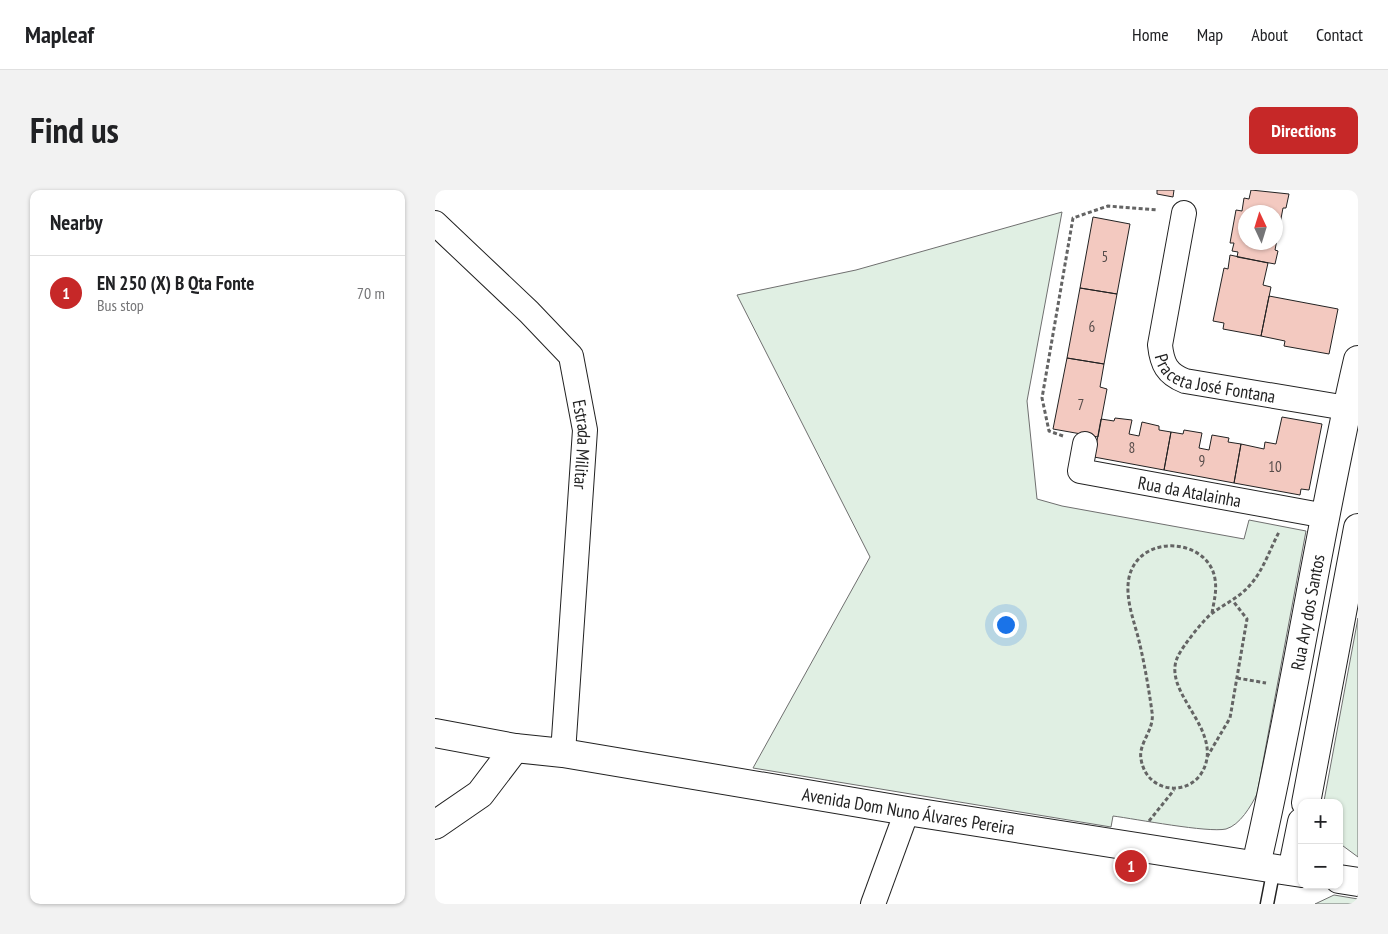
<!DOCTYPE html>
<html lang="en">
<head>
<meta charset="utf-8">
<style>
  :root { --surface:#fff; --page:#f2f2f2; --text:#202124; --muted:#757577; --line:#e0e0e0; --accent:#c62828 }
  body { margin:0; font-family:"PT Sans Narrow",sans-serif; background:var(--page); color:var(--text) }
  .controls { position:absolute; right:15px; bottom:15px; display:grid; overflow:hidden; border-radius:10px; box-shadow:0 1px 4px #0004 }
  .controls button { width:45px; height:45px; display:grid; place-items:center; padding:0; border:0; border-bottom:1px solid var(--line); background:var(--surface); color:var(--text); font:25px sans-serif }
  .compass { position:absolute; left:803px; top:15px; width:45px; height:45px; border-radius:50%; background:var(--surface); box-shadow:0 1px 4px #0004; rotate:356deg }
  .you { position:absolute; left:570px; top:434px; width:18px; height:18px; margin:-12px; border:4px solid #fff; border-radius:50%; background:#1a73e8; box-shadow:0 0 0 8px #1a73e833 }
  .badge { display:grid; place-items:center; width:32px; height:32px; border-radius:50%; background:var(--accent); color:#fff; font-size:16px; font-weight:700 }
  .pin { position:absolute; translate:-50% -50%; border:2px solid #fff; box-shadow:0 1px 5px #0006 }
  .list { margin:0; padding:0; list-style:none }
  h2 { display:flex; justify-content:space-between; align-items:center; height:65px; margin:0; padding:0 20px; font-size:21px }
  h2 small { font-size:16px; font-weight:400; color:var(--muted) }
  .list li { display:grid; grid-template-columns:32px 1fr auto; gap:15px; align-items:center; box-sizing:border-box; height:75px; padding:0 20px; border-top:1px solid var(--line) }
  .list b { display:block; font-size:19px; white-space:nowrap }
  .list p { margin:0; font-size:16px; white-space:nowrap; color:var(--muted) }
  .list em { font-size:16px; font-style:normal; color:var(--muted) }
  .map { position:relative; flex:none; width:923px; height:714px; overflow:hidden; border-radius:10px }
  header { display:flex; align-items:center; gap:30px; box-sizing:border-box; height:70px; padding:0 25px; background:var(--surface); border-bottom:1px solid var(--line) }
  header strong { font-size:24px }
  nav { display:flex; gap:28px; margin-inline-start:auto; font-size:18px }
  .intro { display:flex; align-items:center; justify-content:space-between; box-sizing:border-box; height:120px; padding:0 30px }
  h1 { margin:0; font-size:35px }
  .button { padding:12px 22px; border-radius:10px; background:var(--accent); color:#fff; font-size:18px; font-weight:700 }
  main { display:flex; gap:30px; padding:0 30px }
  aside { flex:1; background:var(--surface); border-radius:10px; box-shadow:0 1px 4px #0004 }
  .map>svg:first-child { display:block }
  .green { fill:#e0efe3; stroke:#6f6f6f }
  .building { fill:#f3c9c0; stroke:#222; fill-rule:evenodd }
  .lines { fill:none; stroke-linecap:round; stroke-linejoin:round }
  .service-casing { stroke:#222; stroke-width:15 }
  .minor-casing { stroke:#222; stroke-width:26 }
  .tertiary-casing { stroke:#222; stroke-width:30 }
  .secondary-casing { stroke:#222; stroke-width:30 }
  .path { stroke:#646464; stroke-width:3; stroke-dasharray:4 2.5; stroke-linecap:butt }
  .service { stroke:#fff; stroke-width:12 }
  .minor { stroke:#fff; stroke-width:24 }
  .tertiary { stroke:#fff; stroke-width:28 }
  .secondary { stroke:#fff; stroke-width:28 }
  .labels { text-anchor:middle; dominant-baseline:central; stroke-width:4; stroke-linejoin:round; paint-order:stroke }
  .number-label { font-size:15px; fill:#564c4a }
  .street-label { font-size:18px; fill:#222; stroke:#fff }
</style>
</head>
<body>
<header>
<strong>Mapleaf</strong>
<nav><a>Home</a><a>Map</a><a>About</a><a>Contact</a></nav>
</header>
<div class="intro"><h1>Find us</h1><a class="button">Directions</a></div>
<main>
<aside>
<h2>Nearby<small></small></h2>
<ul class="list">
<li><span class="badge">1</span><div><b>EN 250 (X) B Qta Fonte</b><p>Bus stop</p></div><em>70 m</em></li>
</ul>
</aside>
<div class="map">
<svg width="923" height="714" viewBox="0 0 923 714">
  <rect width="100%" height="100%" fill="#fff"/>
  <path class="green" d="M627 22 592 211 602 309 627 316 809 349 814 330 871 341 822 604C816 616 805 635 791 639 773 643 701 629 678 626L676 637 318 578 435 367 302 105 421 80Z
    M923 428V667L904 653V613H889V611Z
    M899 705 923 709V714H880Z"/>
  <path class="building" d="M722 0H739L738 7 722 4Z
    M816 0 854 4 851 18H848L840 60 843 61 840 74 802 67 803 62 797 61 799 53H795L801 20 807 21 809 8 814 9ZM811 22H841V52H811Z
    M658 27 695 34 682 104 645 98Z
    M795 65 833 73 828 95 836 97 826 146 788 139 789 133 778 131 789 78 793 79Z
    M645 98 682 104 669 174 632 168Z
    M834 106 903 119 894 164 849 156 850 151 826 146Z
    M632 168 669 174 665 197 672 199 663 247 618 239Z
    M847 227 887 234 874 300 866 299 865 305 799 293 806 254 829 259 830 252 841 254Z
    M680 228 697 230 694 244 704 246 707 232 724 236V240L736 242 729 280 659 267 666 229 679 231Z
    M749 240 767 243 764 258 774 260 777 245 794 248 793 252 806 254 799 293 729 280 736 242 748 244Z"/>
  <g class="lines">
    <defs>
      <path id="service" d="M832 714 839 678"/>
      <g id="minor">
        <path id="s1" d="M749 23 725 155C727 174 732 184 750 191L923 220"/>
        <path id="s2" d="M0 33 94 122 136 166 150 240 128 563"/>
        <path id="s3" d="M650 254 645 281 891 326"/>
        <path d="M438 714 472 621"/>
      </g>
      <g id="tertiary">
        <path d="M871 613 923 338"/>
        <path d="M0 635 45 604 80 558"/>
        <path id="s4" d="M821 675C860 508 884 337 923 170"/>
        <path d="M857 681 867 632"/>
      </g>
      <g id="secondary">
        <path id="s5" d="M0 543 80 558 128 563 472 621 867 683"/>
        <path d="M904 689 923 692"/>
      </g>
    </defs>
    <use href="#service" class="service-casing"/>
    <use href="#minor" class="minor-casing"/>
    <use href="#tertiary" class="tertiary-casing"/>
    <use href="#secondary" class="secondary-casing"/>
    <path class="path" d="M628 246 614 241 607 208 638 28 673 16 723 20
      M777 423C779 411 782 401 780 389 774 350 711 343 696 381 687 404 700 432 705 455 710 477 714 500 717 522 720 540 703 553 706 569 712 608 766 608 772 568 777 531 727 499 743 466 748 456 770 427 779 422 791 413 805 407 815 395 828 381 835 359 844 342
      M802 488 831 493
      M772 567 795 528 812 429 798 411
      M714 631 739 600"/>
    <use href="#service" class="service"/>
    <use href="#minor" class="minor"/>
    <use href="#tertiary" class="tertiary"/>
    <use href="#secondary" class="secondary"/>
  </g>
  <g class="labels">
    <g class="number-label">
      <text x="670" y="66">5</text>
      <text x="657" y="136">6</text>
      <text x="646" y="214">7</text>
      <text x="697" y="257">8</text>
      <text x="767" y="270">9</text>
      <text x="840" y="276">10</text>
    </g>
    <g class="street-label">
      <text stroke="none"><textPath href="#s1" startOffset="208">Praceta José Fontana</textPath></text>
      <text stroke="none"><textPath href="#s2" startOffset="280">Estrada Militar</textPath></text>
      <text stroke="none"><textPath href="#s3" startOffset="139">Rua da Atalainha</textPath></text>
      <text stroke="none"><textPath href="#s4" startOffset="258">Rua Ary dos Santos</textPath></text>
      <text stroke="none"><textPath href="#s5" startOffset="480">Avenida Dom Nuno Álvares Pereira</textPath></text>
    </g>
  </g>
</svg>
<div class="controls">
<button>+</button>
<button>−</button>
</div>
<svg class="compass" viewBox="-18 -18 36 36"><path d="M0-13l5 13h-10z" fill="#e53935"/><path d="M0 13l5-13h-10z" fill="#757577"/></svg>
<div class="you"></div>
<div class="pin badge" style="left:696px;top:676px">1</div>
</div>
</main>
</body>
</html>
